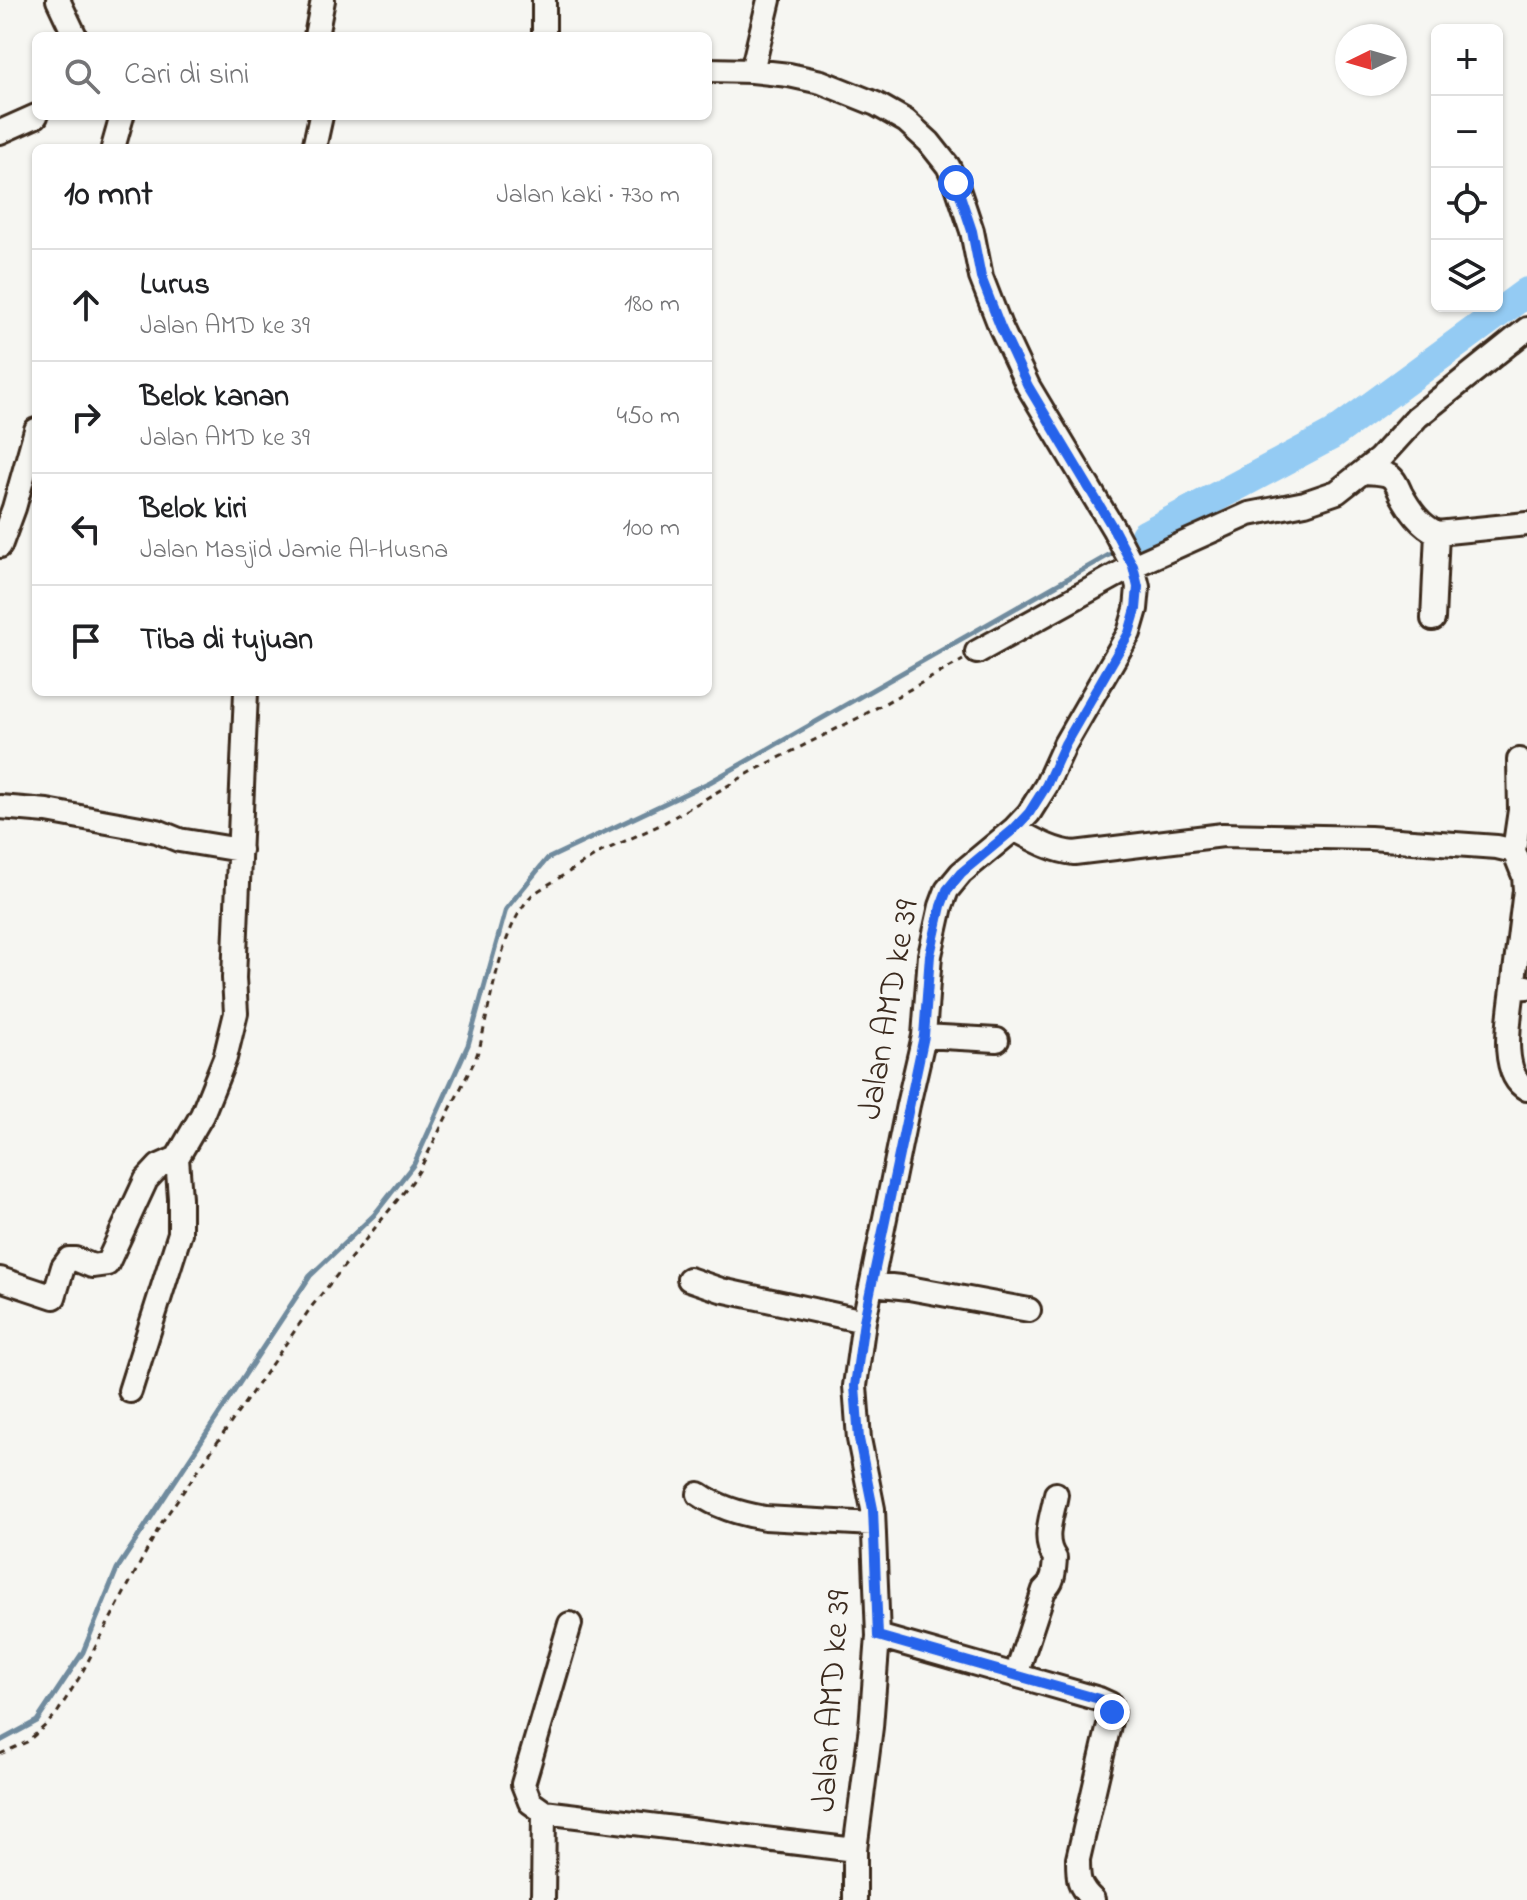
<!DOCTYPE html>
<html lang="id">
<head>
<meta charset="utf-8">
<style>
  :root { --surface:#fff; --page:#f6f6f6; --text:#202124; --muted:#757577; --line:#e0e0e0 }
  body { margin:0; font-family:"Indie Flower",sans-serif; background:var(--page); color:var(--text) }
  .controls { position:absolute; right:24px; top:24px; display:grid; overflow:hidden; border-radius:12px; box-shadow:0 2px 6px #0004 }
  .controls button { width:72px; height:72px; display:grid; place-items:center; padding:0; border:0; border-bottom:2px solid var(--line); background:var(--surface); color:var(--text); font:40px sans-serif }
  .compass { position:absolute; left:1335px; top:24px; width:72px; height:72px; border-radius:50%; background:var(--surface); box-shadow:0 2px 6px #0004; rotate:265deg }
  .stop { position:absolute; width:24px; height:24px; margin:-18px; border:6px solid #2563eb; border-radius:50%; background:#fff }
  .stop.end { background:#2563eb; border-color:#fff; box-shadow:0 2px 8px #0008 }
  .list { margin:0; padding:0; list-style:none }
  h2 { display:flex; justify-content:space-between; align-items:center; height:104px; margin:0; padding:0 32px; font-size:34px }
  h2 small { font-size:26px; font-weight:400; color:var(--muted) }
  .list li { display:grid; grid-template-columns:52px 1fr auto; gap:24px; align-items:center; box-sizing:border-box; height:112px; padding:0 32px; border-top:2px solid var(--line) }
  .list b { display:block; font-size:30px; white-space:nowrap }
  .list p { margin:0; font-size:26px; white-space:nowrap; color:var(--muted) }
  .list em { font-size:26px; font-style:normal; color:var(--muted) }
  .icon { flex:none; width:44px; height:44px; fill:none; stroke:currentColor; stroke-width:2; stroke-linecap:round; stroke-linejoin:round }
  .map { position:relative; flex:none; width:1527px; height:1900px; overflow:hidden }
  .search { position:absolute; background:var(--surface); box-shadow:0 2px 6px #0004; left:32px; top:32px; width:680px; height:88px; display:flex; align-items:center; gap:20px; box-sizing:border-box; padding:0 28px; border-radius:12px; color:var(--muted); font-size:30px }
  .panel { position:absolute; background:var(--surface); box-shadow:0 2px 6px #0004; left:32px; top:144px; width:680px; height:552px; border-radius:12px }
  .map>svg:first-child { display:block }
  .lines { fill:none; stroke-linecap:round; stroke-linejoin:round }
  .stream { stroke:#708b9e; stroke-width:5 }
  .river { stroke:#94cbf3; stroke-width:30 }
  .minor-casing { stroke:#3b2a1e; stroke-width:28 }
  .path { stroke:#3b2a1e; stroke-width:3; stroke-dasharray:6 6; stroke-linecap:butt }
  .minor { stroke:#f6f6f2; stroke-width:22 }
  .route { stroke:#2563eb; stroke-width:10 }
  .labels { text-anchor:middle; dominant-baseline:central; stroke-width:6; stroke-linejoin:round; paint-order:stroke }
  .street-label { font-size:34px; fill:#3b2a1e; stroke:#f6f6f2 }
</style>
</head>
<body>
<div class="map">
<svg width="1527" height="1900" viewBox="0 0 1527 1900">
  <rect width="100%" height="100%" fill="#f6f6f2"/>
  <filter id="ink" filterUnits="userSpaceOnUse"><feTurbulence type="fractalNoise" baseFrequency=".0125" numOctaves="2"/><feDisplacementMap in="SourceGraphic" scale="16" xChannelSelector="R" yChannelSelector="G"/><feConvolveMatrix kernelMatrix="1 2 1 2 8 2 1 2 1" color-interpolation-filters="sRGB"/></filter>
  <g filter="url(#ink)">
    <g class="lines">
      <path class="stream" d="M1128 544 1145 535
        M0 1741 37 1721 83 1652 117 1569 310 1276 374 1215 414 1164 468 1045 506 909 547 859 710 782 1116 551"/>
      <path class="river" d="M1145 535 1332 435 1527 292"/>
      <defs>
        <path id="minor" d="M58 0 75 36
          M316 36 323 0
          M544 36V0
          M708 70 752 71 789 75 821 82 876 104 906 121 929 142 948 166 956 183 972 231 981 277 1000 326 1028 386 1113 528 1133 566 1138 587 1136 609 1129 633 1065 744 1046 786 1029 813 1014 829 961 873 947 890 941 906 930 955 924 1036 908 1105 864 1321 855 1386 859 1439 873 1509 878 1636 871 1727 855 1850V1900
          M752 71 769 0
          M0 132 36 116
          M113 148 122 116
          M314 148 321 116
          M1365 472C1373 473 1384 472 1391 477 1396 481 1398 488 1401 494 1410 510 1420 525 1437 533L1527 524
          M0 546 14 508 36 430
          M1433 619 1437 533
          M977 652 1133 566 1218 528 1249 514 1305 503 1337 492 1379 459 1417 417 1527 329
          M1519 760 1520 810 1514 851 1524 876 1525 890 1513 988 1527 987
          M0 807 47 811 157 831 179 840 240 850
          M1014 829C1033 839 1052 851 1074 853L1223 835 1370 838 1497 847 1514 851
          M1513 988C1510 1015 1498 1074 1527 1089
          M924 1036 997 1040
          M0 1279 54 1297 63 1267 69 1259H75L92 1266 107 1264 146 1180 159 1166 177 1158 202 1115 225 1058 236 1013 234 978 246 692
          M689 1279 721 1290 864 1321
          M873 1284 909 1288 1029 1310
          M130 1391 180 1233V1198L177 1158
          M699 1494C719 1508 741 1514 765 1518L873 1524
          M570 1624 523 1784 530 1802 544 1812 855 1850
          M878 1636 1099 1699 1110 1704 1112 1712 1078 1859C1078 1879 1078 1886 1093 1900
          M1016 1675 1044 1590C1054 1582 1054 1571 1055 1558 1041 1539 1053 1515 1056 1494
          M543 1900 544 1812"/>
      </defs>
      <use href="#minor" class="minor-casing"/>
      <path class="path" d="M0 1754 27 1742 46 1725 57 1713 79 1678 162 1522 312 1306 412 1182 419 1171 475 1060 480 1046C491 1001 501 926 533 894L601 852 662 824 753 771 858 718 963 660"/>
      <use href="#minor" class="minor"/>
    </g>
  </g>
  <g class="lines" filter="url(#ink)">
    <path class="route" d="M956 183 972 231 981 277 1000 326 1028 386 1113 528 1133 566 1138 587 1136 609 1129 633 1065 744 1046 786 1029 813 1014 829 961 873 947 890 941 906 930 955 924 1036 864 1321 855 1386 859 1439 873 1509 878 1636 1099 1699 1110 1704 1112 1712"/>
  </g>
  <g class="labels">
    <g class="street-label">
      <text transform="translate(890 1010) rotate(-80)">Jalan AMD ke 39</text>
      <text transform="translate(833 1701) rotate(-86)">Jalan AMD ke 39</text>
    </g>
  </g>
</svg>
<div class="controls">
<button>+</button>
<button>−</button>
<button><svg class="icon" aria-label="locate" viewBox="0 0 24 24"><circle cx="12" cy="12" r="6"/><path d="M12 2v4M12 18v4M2 12h4M18 12h4"/></svg></button>
<button><svg class="icon" aria-label="layers" viewBox="0 0 24 24"><path d="M12 4l9 5-9 5-9-5zM3 14l9 5 9-5"/></svg></button>
</div>
<svg class="compass" viewBox="-18 -18 36 36"><path d="M0-13l5 13h-10z" fill="#e53935"/><path d="M0 13l5-13h-10z" fill="#757577"/></svg>
<div class="stop" style="left:956px;top:183px"></div>
<div class="stop end" style="left:1112px;top:1712px"></div>
<div class="search"><svg class="icon" aria-label="search" viewBox="0 0 24 24"><circle cx="10" cy="10" r="6"/><path d="M15 15l6 6"/></svg>Cari di sini</div>
<section class="panel">
<h2>10 mnt<small>Jalan kaki · 730 m</small></h2>
<ul class="list">
<li><svg class="icon" aria-label="ahead" viewBox="0 0 24 24"><path d="M12 20V5M6 11l6-6 6 6"/></svg><div><b>Lurus</b><p>Jalan AMD ke 39</p></div><em>180 m</em></li>
<li><svg class="icon" aria-label="right" viewBox="0 0 24 24"><path d="M7 20v-9h11M14 6l5 5-5 5"/></svg><div><b>Belok kanan</b><p>Jalan AMD ke 39</p></div><em>450 m</em></li>
<li><svg class="icon" aria-label="left" viewBox="0 0 24 24"><path d="M17 20v-9H6M10 6l-5 5 5 5"/></svg><div><b>Belok kiri</b><p>Jalan Masjid Jamie Al-Husna</p></div><em>100 m</em></li>
<li><svg class="icon" aria-label="arrive" viewBox="0 0 24 24"><path d="M6 21V4h12l-3 4 3 4H6"/></svg><div><b>Tiba di tujuan</b></div></li>
</ul>
</section>
</div>
</body>
</html>
